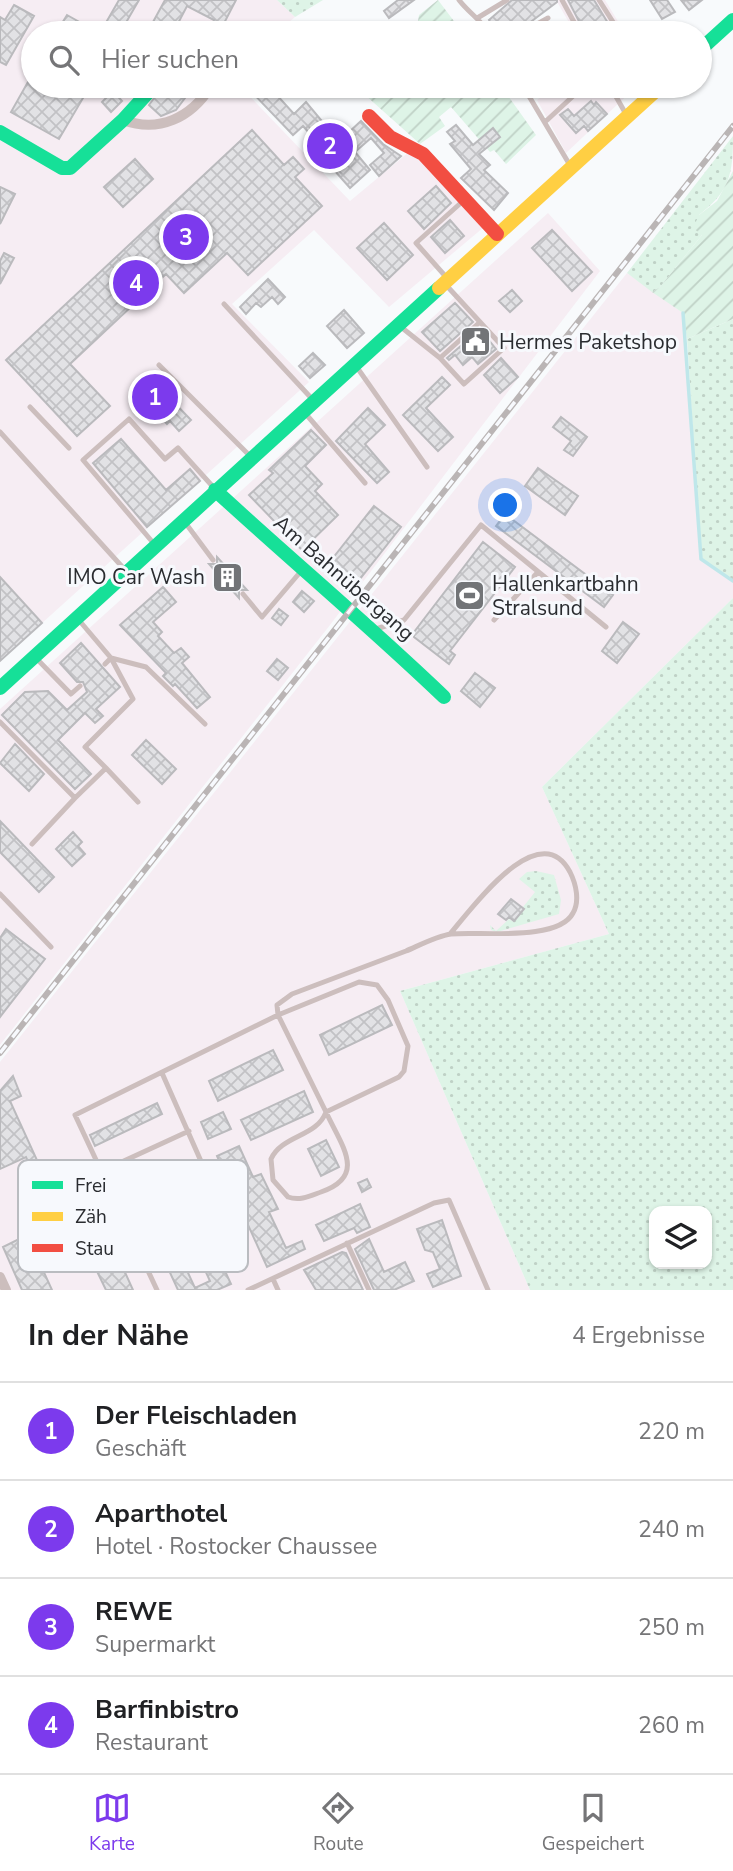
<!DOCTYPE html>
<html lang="de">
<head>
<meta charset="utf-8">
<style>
  :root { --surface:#fff; --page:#f6f6f6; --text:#202124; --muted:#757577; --line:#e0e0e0; --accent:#7c3aed }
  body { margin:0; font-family:"Nunito Sans",sans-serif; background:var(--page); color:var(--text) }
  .controls { position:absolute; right:21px; bottom:21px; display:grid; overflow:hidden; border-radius:14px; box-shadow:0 2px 5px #0004 }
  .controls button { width:63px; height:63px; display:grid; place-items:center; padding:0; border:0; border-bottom:2px solid var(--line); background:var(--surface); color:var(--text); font:35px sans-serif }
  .you { position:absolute; left:506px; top:506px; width:24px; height:24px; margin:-18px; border:5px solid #fff; border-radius:50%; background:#1a73e8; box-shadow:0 0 0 10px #1a73e833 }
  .badge { display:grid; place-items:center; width:46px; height:46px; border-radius:50%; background:var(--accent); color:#fff; font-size:23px; font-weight:700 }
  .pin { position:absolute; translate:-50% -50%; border:4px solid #fff; box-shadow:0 2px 7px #0006 }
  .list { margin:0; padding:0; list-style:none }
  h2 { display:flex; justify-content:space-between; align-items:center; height:91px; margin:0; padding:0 28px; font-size:30px }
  h2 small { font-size:23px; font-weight:400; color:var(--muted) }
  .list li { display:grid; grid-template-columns:46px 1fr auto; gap:21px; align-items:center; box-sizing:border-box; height:98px; padding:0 28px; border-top:2px solid var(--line) }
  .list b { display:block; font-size:26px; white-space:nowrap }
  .list p { margin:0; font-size:23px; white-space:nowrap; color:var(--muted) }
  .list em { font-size:23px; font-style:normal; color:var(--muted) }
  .icon { flex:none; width:38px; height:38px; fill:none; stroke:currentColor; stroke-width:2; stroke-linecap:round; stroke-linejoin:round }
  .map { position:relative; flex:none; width:733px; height:1290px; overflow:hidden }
  .search { position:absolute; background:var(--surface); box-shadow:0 2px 5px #0004; left:21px; right:21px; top:21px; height:77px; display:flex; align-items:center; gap:18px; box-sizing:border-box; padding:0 24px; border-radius:38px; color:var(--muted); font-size:26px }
  .sheet { height:483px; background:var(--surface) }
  nav { display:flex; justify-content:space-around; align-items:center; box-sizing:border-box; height:98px; border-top:2px solid var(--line); background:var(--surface); font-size:19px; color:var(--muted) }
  nav a { display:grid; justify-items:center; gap:4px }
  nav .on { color:var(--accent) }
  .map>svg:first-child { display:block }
  .commercial { fill:#f6edf3 }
  .grass { fill:url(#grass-dots); fill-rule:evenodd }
  .garden { fill:url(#garden-furrows) }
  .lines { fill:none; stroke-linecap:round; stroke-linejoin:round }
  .stream { stroke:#bfe7ea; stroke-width:3.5 }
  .building { fill:url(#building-cross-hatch); stroke:#bababd; stroke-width:2; fill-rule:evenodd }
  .lane { stroke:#ccbebd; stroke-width:5 }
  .street { stroke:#ccbebd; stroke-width:10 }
  .fast { stroke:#16e098; stroke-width:14 }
  .slow { stroke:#ffcf43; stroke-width:14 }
  .jam { stroke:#f24e42; stroke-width:14 }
  .rail-casing { stroke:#bab5b5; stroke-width:6 }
  .rail { stroke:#f7f9fd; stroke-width:3.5; stroke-dasharray:10; stroke-linecap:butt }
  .labels { text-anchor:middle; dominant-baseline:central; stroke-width:6; stroke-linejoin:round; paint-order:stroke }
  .poi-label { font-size:21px; fill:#2a2c30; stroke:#f7f9fd; text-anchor:start }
  .street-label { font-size:21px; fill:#2a2c30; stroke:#f7f9fd }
  .key { fill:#f7f9fd; stroke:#babcc0; stroke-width:2 }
  .key-label { font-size:19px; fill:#2a2c30 }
</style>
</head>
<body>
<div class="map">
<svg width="733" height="1290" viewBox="0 0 733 1290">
  <defs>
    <pattern id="grass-dots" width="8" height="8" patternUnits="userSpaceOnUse" patternTransform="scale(1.75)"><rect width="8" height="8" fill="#def4e7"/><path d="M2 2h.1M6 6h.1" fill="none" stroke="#bfd1c6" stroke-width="1.8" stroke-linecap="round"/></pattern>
    <pattern id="garden-furrows" width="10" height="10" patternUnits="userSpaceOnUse" patternTransform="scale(1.75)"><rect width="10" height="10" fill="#def4e7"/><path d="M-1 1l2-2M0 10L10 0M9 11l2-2" fill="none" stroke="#bfd1c6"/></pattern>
    <pattern id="building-cross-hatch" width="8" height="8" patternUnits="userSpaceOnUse" patternTransform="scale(1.75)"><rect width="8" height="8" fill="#e2e2e5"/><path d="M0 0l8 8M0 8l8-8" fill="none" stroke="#c2c2c5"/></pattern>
  </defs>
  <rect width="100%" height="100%" fill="#f8fafc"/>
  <path class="commercial" d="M0 0H277L295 17 276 33H33V86H240L350 201 409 152 421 161 484 227 389 307 314 230 232 304 309 382 0 661Z
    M556 0H605L625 33H575Z
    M554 86H637L566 153 537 100Z
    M548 213 600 271 330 625 0 1045V709Z
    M627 273 683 313 701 558 733 581V598L542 787 609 934 400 991 530 1290H0V1062Z"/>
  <path class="grass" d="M277 0H323L295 17Z
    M733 136C733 174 730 191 699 215L702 235 660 287 652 292 627 273Z
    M733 319V581L701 559 687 339Z
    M733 598V1290H530L400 991 609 934 542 787ZM654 1211H707V1264H654Z
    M536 871 554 875 561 900 559 914 497 932 491 930 490 925 496 931 509 919 514 922 525 909 523 907 535 892 519 879 527 872Z"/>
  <path class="garden" d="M438 0 463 33H409L417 27 419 15Z
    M355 86H501L536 135 506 164 494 150 490 152 451 107 439 117 445 126 420 144Z
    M733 171V319L687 339 683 313 652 292 660 287 702 235 693 228 699 215 717 201Z"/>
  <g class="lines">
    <path class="stream" d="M683 313 701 559 733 581"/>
  </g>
  <path class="building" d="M119 0H139L120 33H100Z
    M165 0H236L219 33 209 28 214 20 187 6 173 33H147Z
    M398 0H414L389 18 384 11Z
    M512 0H557V2L516 33H497L489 20Z
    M568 0H594L614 33H585Z
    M650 0H667L675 12 662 19Z
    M681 0H702L689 10Z
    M14 5 34 16 6 65 0 62V17L5 20Z
    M67 15 99 33H56Z
    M33 73V86H90L59 139 11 112Z
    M163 86H194L176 110 161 116 149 105Z
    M246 86H280L274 92 294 114 306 102 331 132 340 124 348 133 361 121 383 144 401 156 379 176 370 165 384 153 371 138 355 152 370 170 350 188 334 170 338 166 303 126 293 135Z
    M113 91 122 101 111 112 102 102Z
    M591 101 594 105 596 102 607 114 588 131 584 126 576 133 560 115 568 109 574 116Z
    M456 125 473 145 493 128 500 137 479 154 490 165 484 170 508 193 494 210 461 178 471 169 450 144 455 141 447 132Z
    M252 130 284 165 293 157 304 169 295 177 322 206 248 275 227 253 184 293 166 274 70 364 110 406 77 436 6 360Z
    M135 159 153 179 123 207 104 187Z
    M436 186 451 203 424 229 408 211Z
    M0 187 15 194 0 224Z
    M450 220 464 236 445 253 431 237Z
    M384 223 413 255 387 280 357 248Z
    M552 230 592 272 572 291 532 248Z
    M4 253 14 258 0 284V261Z
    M268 279 285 297 278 304 272 297 261 307 256 303 246 314 240 307Z
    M512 290 522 301 510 312 499 301Z
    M455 303 473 322 440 351 422 332Z
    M344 310 364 333 347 348 327 326Z
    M480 329 496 349 478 364 472 357 463 365 455 355 449 360 447 358Z
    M313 353 325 365 310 378 299 366Z
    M501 358 518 377 500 393 484 375Z
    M442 377 450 385 426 408 453 437 438 451 403 415Z
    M157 385 191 420 179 431 170 421 167 424 143 397Z
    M368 408 385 425 365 444 389 472 377 483 336 441Z
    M561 417 587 437 573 456 564 450 571 441 553 427Z
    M311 430 326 445 305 466 322 484 315 491 338 515 302 550 249 495 273 473 269 470Z
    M121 439 166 490 190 469 200 481 147 527 93 463Z
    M538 468 578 496 565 515 525 486Z
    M374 506 401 527 352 589 325 568Z
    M505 514 613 595 604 607 496 526Z
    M483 542 515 567 450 651 455 655 449 664 414 637V632Z
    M217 557 247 590H239V598L209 564H217Z
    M0 577 42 623 0 661Z
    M163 587 176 602 153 622 162 632 158 636 174 653 181 648 189 657 182 663 210 697 197 708 175 684 173 686 163 676 166 673 120 625Z
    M302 591 314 601 304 612 293 602Z
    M279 609 288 616 281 625 272 618Z
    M623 622 639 634 617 663 602 651Z
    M81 643 120 687 96 709 103 716 95 723 85 713 58 740 91 774 75 789 2 715 25 692 48 691 67 710 87 692 83 682H77L60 663Z
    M277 659 288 668 278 680 267 671Z
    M475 673 495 688 480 707 461 691Z
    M146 740 176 769 162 784 132 755Z
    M15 744 44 774 29 791 0 763Z
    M0 821 54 877 39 892 0 852Z
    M73 832 82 842 78 846 85 854 72 866 56 849Z
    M511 899 524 909 514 921 509 917 506 920 498 914Z
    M6 929 45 959 0 1017V938Z
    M382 1005 392 1025 329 1055 320 1035Z
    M273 1050 283 1070 218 1101 209 1081Z
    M13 1076 21 1096 10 1101 56 1202 48 1206 26 1157 0 1169V1091Z
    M304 1091 313 1112 251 1140 241 1120Z
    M157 1103 162 1114 95 1146 90 1135Z
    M223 1112 231 1129 208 1139 201 1122Z
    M326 1140 339 1167 321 1176 308 1149Z
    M239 1146 253 1177 261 1174 278 1209 269 1212 286 1248 302 1241 305 1249 267 1267 217 1156Z
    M176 1165 231 1284 217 1290H178L155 1240 185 1226 164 1181 154 1185 151 1177ZM198 1255 210 1281 195 1288 183 1262Z
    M367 1179 371 1187 362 1192 358 1183Z
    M360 1204 370 1227 357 1233 354 1228 324 1241 316 1225Z
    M442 1220 461 1276 433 1287 427 1274 440 1269 433 1252 425 1250 417 1229Z
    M27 1235 52 1290H22L3 1247Z
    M369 1239 384 1272 405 1262 414 1281 394 1290H374L355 1249Z
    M114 1248 133 1290H106L91 1259Z
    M342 1252 346 1253 363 1290H316L304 1270Z"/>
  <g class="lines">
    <path class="lane" d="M459 0C469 13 480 19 489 33
      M562 0 580 33
      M599 0 620 33
      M479 17 507 0
      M521 33 548 18
      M523 86 571 167
      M610 86 627 116
      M545 122 584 86
      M447 278 416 243 463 201
      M224 304 314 401
      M401 327 440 358 480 322 446 285
      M440 358 464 384 504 348 480 322
      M159 365 251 457
      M356 366 427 467
      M30 407 69 448
      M305 413 365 483
      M0 432 126 571
      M184 521 213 560
      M155 545 83 460 129 419 165 459 178 448 215 489
      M243 594 262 617 302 570
      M78 619 111 658 105 664
      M494 620 538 572
      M376 629 404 620 481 525 606 627
      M35 657 71 694 80 686
      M0 722 75 798 106 768 85 747 133 699 111 658 146 667 205 724
      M106 768 138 802
      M32 844 75 798
      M0 894 51 947
      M162 1073 242 1254
      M326 1112C341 1145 368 1176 321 1192 310 1196 300 1201 288 1197L273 1180 271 1159C282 1135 317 1137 326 1112Z
      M102 1171 189 1131
      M347 1243 369 1290
      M273 1279 278 1290
      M157 1290 75 1115 278 1015 326 1112 399 1077 404 1071 408 1046 388 1000 377 985 359 982 278 1015 277 1005 292 994C330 980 368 965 406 951 420 945 437 936 451 934 479 931 558 942 573 913 580 901 576 884 570 872 539 814 470 911 450 934
      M248 1290 434 1203 449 1200 488 1290"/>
    <path class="street" d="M123 120C159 133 191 118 211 86
      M0 1277 6 1290"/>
    <path class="fast" d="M700 50 733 20
      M0 132 62 168H70L123 120 154 86
      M215 490C291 560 370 626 444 697
      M0 688 439 288"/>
    <path class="slow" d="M439 288 661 86"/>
    <path class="jam" d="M369 116 390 137 423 154 497 234"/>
    <defs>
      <path id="rail" d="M0 1053 733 126"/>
    </defs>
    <use href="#rail" class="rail-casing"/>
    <use href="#rail" class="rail"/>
  </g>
  <defs>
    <symbol id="civic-square" viewBox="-11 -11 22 22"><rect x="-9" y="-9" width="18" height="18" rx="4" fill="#727477" stroke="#f7f9fd"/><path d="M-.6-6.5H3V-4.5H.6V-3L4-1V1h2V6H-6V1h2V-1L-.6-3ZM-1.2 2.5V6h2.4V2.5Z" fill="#fff"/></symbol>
    <symbol id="building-square" viewBox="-11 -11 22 22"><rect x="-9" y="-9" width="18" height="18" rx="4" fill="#727477" stroke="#f7f9fd"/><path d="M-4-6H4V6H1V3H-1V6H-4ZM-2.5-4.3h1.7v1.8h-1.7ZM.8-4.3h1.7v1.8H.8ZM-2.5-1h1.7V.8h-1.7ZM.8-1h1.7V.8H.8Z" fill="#fff"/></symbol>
    <symbol id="stadium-square" viewBox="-11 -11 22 22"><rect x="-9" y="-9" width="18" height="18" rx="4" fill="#727477" stroke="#f7f9fd"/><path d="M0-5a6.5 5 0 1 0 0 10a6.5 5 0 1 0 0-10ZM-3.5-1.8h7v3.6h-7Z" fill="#fff"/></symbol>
  </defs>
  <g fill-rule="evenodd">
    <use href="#civic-square" x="458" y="324" width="35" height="35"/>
    <use href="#building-square" x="210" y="560" width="35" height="35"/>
    <use href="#stadium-square" x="452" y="578" width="35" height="35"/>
  </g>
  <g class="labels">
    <g class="poi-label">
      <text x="499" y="342">Hermes Paketshop</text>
      <text x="205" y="577" text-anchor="end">IMO Car Wash</text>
      <text x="492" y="584">Hallenkartbahn<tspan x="492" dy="24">Stralsund</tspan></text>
    </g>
    <g class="street-label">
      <text transform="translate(344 578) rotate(41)">Am Bahnübergang</text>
    </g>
  </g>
  <rect x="18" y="1160" width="230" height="112" rx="10" class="key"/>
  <rect x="32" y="1181" width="31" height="8" fill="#16e098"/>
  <rect x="32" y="1212" width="31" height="9" fill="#ffcf43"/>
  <rect x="32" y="1244" width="31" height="8" fill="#f24e42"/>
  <g class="key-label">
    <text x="75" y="1192">Frei</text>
    <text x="75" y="1223">Zäh</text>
    <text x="75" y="1255">Stau</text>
  </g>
</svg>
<div class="controls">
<button><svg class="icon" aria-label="layers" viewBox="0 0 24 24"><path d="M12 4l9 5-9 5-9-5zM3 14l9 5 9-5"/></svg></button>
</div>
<div class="you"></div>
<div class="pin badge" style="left:155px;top:397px">1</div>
<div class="pin badge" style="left:330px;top:146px">2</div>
<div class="pin badge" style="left:186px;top:237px">3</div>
<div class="pin badge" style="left:136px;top:283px">4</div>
<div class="search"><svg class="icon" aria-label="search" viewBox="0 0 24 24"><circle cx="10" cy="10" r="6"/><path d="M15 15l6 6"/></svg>Hier suchen</div>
</div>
<section class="sheet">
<h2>In der Nähe<small>4 Ergebnisse</small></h2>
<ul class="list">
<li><span class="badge">1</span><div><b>Der Fleischladen</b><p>Geschäft</p></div><em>220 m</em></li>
<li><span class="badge">2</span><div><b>Aparthotel</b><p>Hotel · Rostocker Chaussee</p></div><em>240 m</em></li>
<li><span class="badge">3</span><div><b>REWE</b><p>Supermarkt</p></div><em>250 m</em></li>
<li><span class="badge">4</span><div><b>Barfinbistro</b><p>Restaurant</p></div><em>260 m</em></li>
</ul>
</section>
<nav>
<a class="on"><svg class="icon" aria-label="map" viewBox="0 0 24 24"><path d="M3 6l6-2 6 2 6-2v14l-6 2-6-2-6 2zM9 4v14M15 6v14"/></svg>Karte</a>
<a><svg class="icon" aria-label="directions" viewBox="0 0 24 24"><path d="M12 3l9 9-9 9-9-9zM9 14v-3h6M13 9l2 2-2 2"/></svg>Route</a>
<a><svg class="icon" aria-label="saved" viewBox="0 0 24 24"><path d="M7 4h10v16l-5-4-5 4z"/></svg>Gespeichert</a>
</nav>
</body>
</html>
